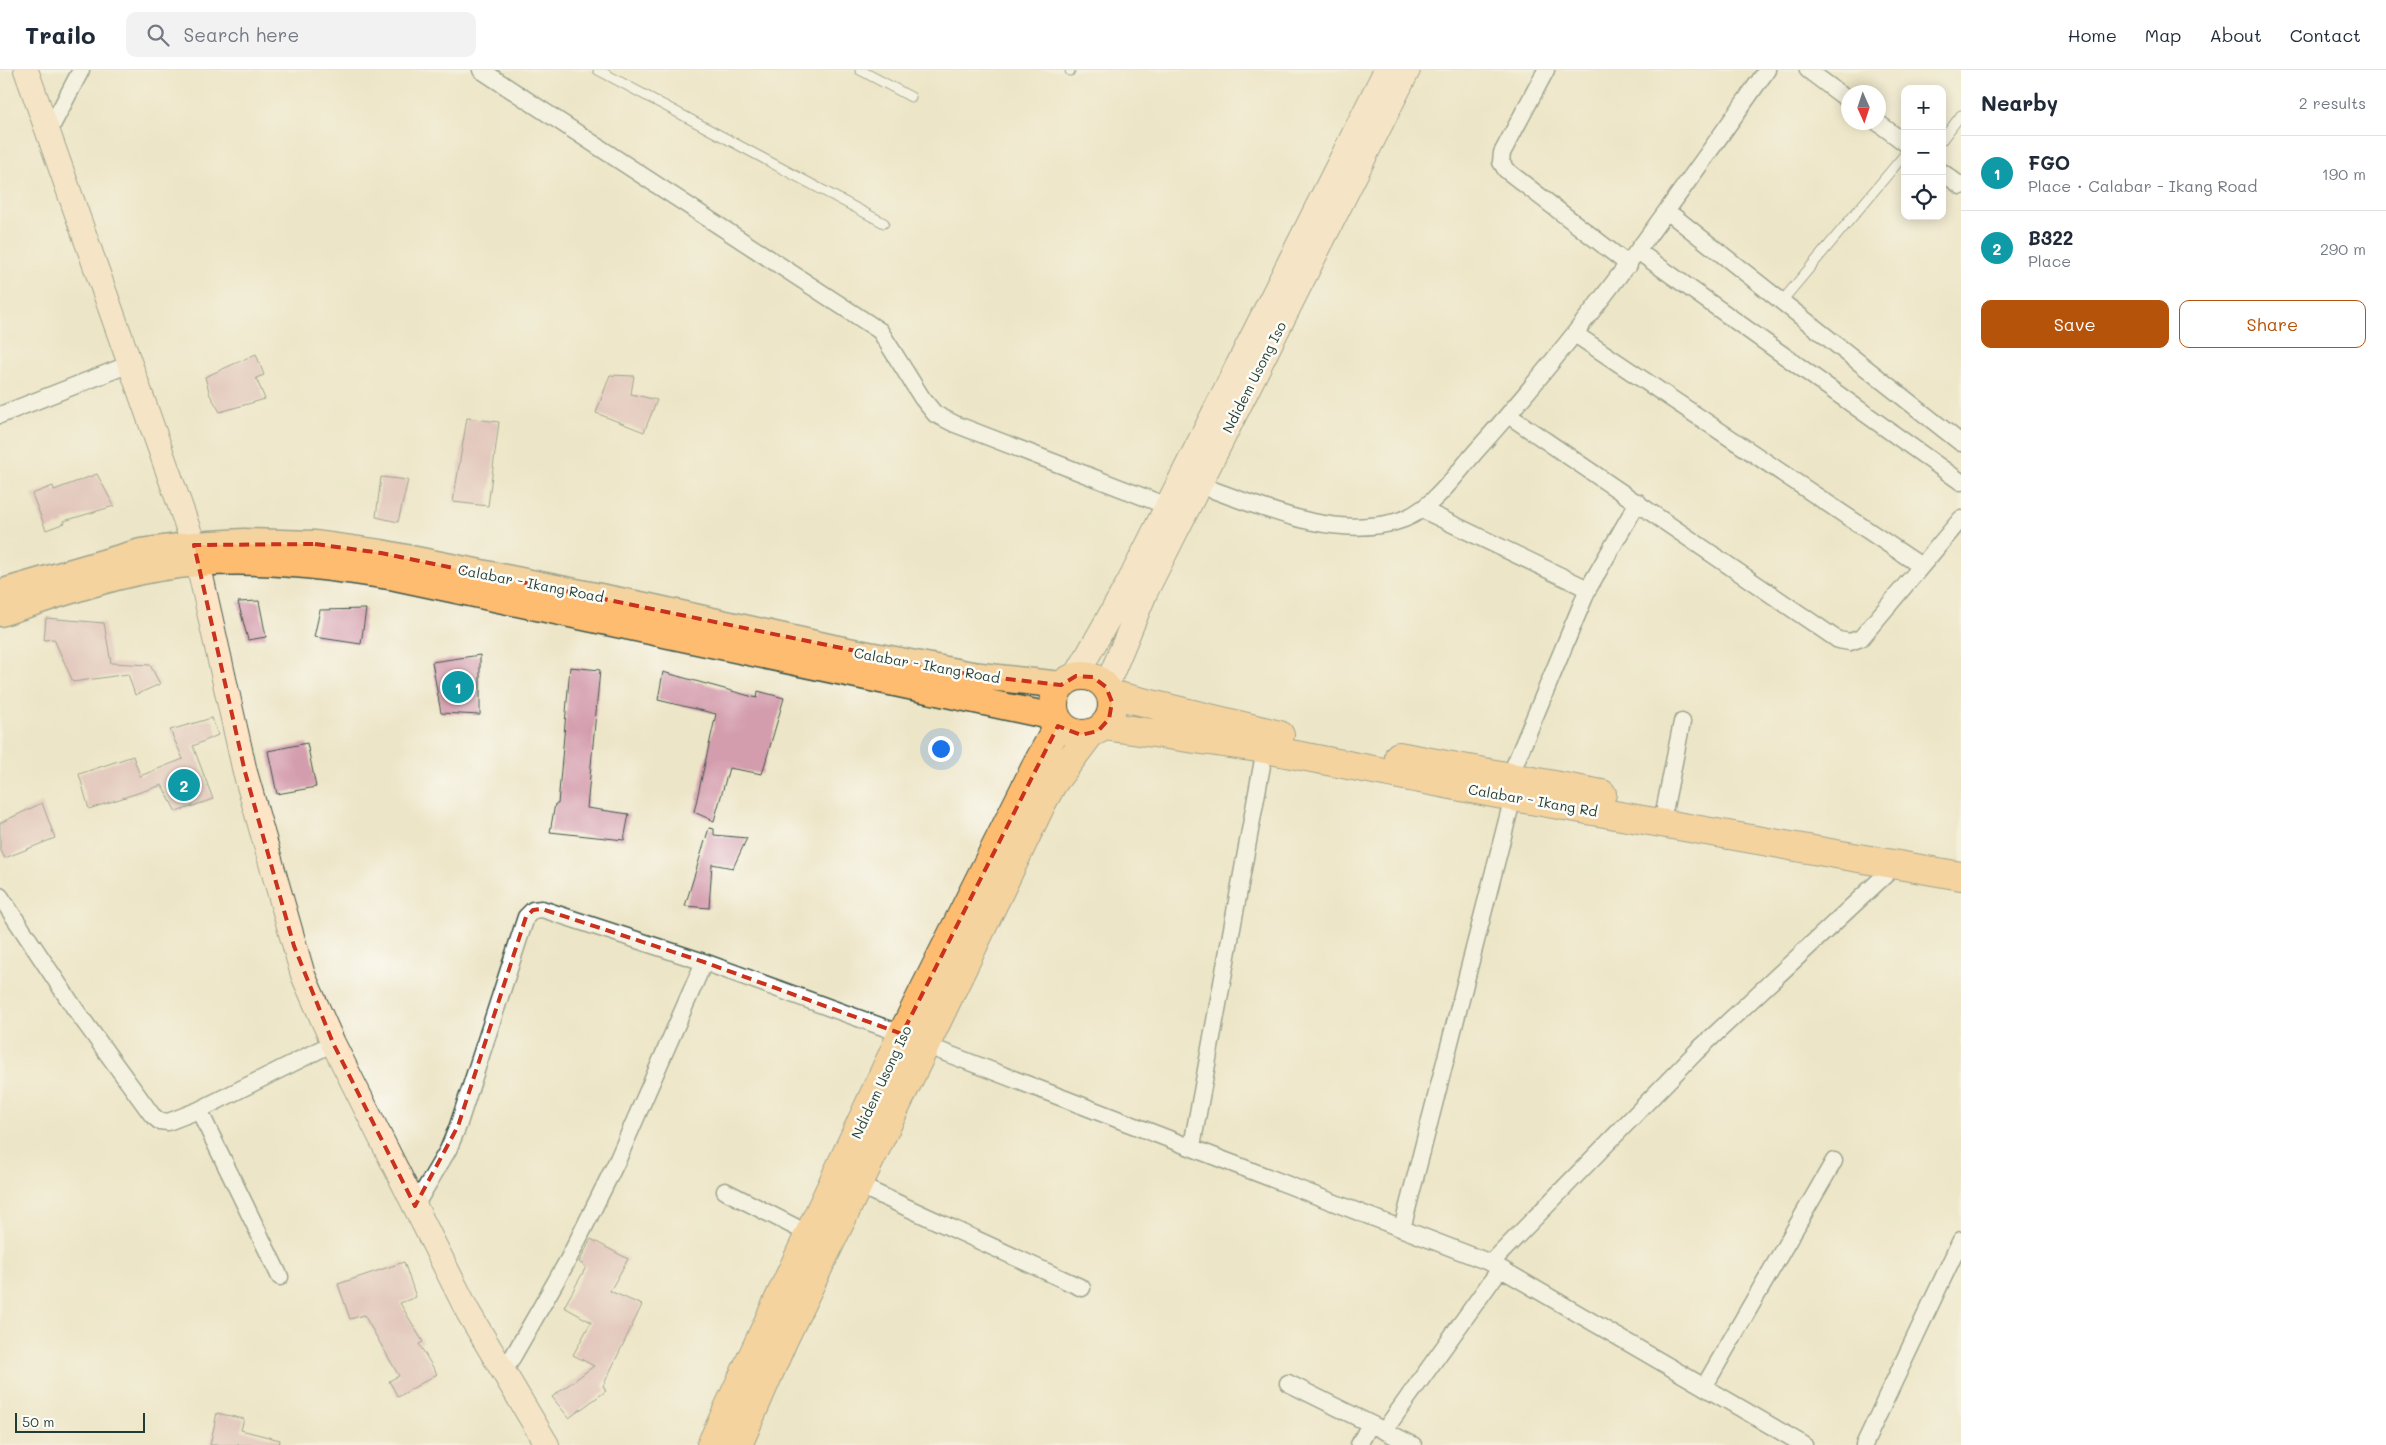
<!DOCTYPE html>
<html lang="en">
<head>
<meta charset="utf-8">
<style>
  :root { --surface:#fff; --page:#f2f2f3; --text:#1f2937; --muted:#747a83; --line:#e0e1e3; --accent:#b45309 }
  body { margin:0; font-family:Mali,sans-serif; background:var(--page); color:var(--text) }
  .controls { position:absolute; right:15px; top:15px; display:grid; overflow:hidden; border-radius:10px; box-shadow:0 2px 12px #0003 }
  .controls button { width:45px; height:45px; display:grid; place-items:center; padding:0; border:0; border-bottom:1px solid var(--line); background:var(--surface); color:var(--text); font:25px sans-serif }
  .compass { position:absolute; left:1841px; top:15px; width:45px; height:45px; border-radius:50%; background:var(--surface); box-shadow:0 2px 12px #0003; rotate:177deg }
  .scale { position:absolute; left:15px; bottom:12px; width:130px; box-sizing:border-box; padding-left:5px; border:2px solid #1f3d34; border-top:0; font-size:14px; line-height:18px; white-space:nowrap; color:#1f3d34; -webkit-text-stroke:4px #fdfcf7; paint-order:stroke }
  .you { position:absolute; left:940px; top:678px; width:18px; height:18px; margin:-12px; border:4px solid #fff; border-radius:50%; background:#1a73e8; box-shadow:0 0 0 8px #1a73e833 }
  .badge { display:grid; place-items:center; width:32px; height:32px; border-radius:50%; background:var(--accent); color:#fff; font-size:16px; font-weight:700 }
  .pin { position:absolute; translate:-50% -50%; border:2px solid #fff; box-shadow:0 1px 5px #0006 }
  .list { margin:0; padding:0; list-style:none }
  h2 { display:flex; justify-content:space-between; align-items:center; height:65px; margin:0; padding:0 20px; font-size:21px }
  h2 small { font-size:16px; font-weight:400; color:var(--muted) }
  .list li { display:grid; grid-template-columns:32px 1fr auto; gap:15px; align-items:center; box-sizing:border-box; height:75px; padding:0 20px; border-top:1px solid var(--line) }
  .list b { display:block; font-size:19px; white-space:nowrap }
  .list p { margin:0; font-size:16px; white-space:nowrap; color:var(--muted) }
  .list em { font-size:16px; font-style:normal; color:var(--muted) }
  .actions { display:flex; gap:10px; padding:15px 20px }
  .actions a { flex:1; padding:11px 0; border:1px solid var(--accent); border-radius:10px; text-align:center; font-size:18px; color:var(--accent) }
  .actions .main { background:var(--accent); color:#fff }
  .icon { flex:none; width:28px; height:28px; fill:none; stroke:currentColor; stroke-width:2; stroke-linecap:round; stroke-linejoin:round }
  .map { position:relative; flex:none; width:1961px; height:1375px; overflow:hidden }
  header { display:flex; align-items:center; gap:30px; box-sizing:border-box; height:70px; padding:0 25px; background:var(--surface); border-bottom:1px solid var(--line) }
  header strong { font-size:24px }
  nav { display:flex; gap:28px; margin-inline-start:auto; font-size:18px }
  .search { width:350px; height:45px; background:var(--page); display:flex; align-items:center; gap:12px; box-sizing:border-box; padding:0 18px; border-radius:10px; color:var(--muted); font-size:19px }
  main { display:flex }
  aside { flex:1; background:var(--surface) }
  .map>svg:first-child { display:block }
  .building { fill:#d49dad }
  .lines { fill:none; stroke-linecap:round; stroke-linejoin:round }
  .lane-casing { stroke:#3e564a; stroke-width:11 }
  .street-casing { stroke:#3e564a; stroke-width:19 }
  .secondary-casing { stroke:#3e564a; stroke-width:26 }
  .primary-casing { stroke:#3e564a; stroke-width:29 }
  .highway-casing { stroke:#3e564a; stroke-width:30 }
  .lane { stroke:#fff; stroke-width:9 }
  .street { stroke:#fff; stroke-width:16 }
  .secondary { stroke:#ffe4c6; stroke-width:24 }
  .primary { stroke:#febc70; stroke-width:26 }
  .highway { stroke:#febc70; stroke-width:28 }
  .marked { fill:none; stroke:#c8321e; stroke-width:4; stroke-dasharray:10 6; stroke-linejoin:round }
  .labels { text-anchor:middle; dominant-baseline:central; stroke-width:5; stroke-linejoin:round; paint-order:stroke }
  .street-label { font-size:14px; fill:#1f3d34; stroke:#fdfcf7 }
</style>
</head>
<body>
<header>
<strong>Trailo</strong>
<div class="search"><svg class="icon" aria-label="search" viewBox="0 0 24 24"><circle cx="10" cy="10" r="6"/><path d="M15 15l6 6"/></svg>Search here</div>
<nav><a>Home</a><a>Map</a><a>About</a><a>Contact</a></nav>
</header>
<main>
<div class="map">
<svg width="1961" height="1375" viewBox="0 0 1961 1375">
  <rect width="100%" height="100%" fill="#fdfcf7"/>
  <filter id="ink" filterUnits="userSpaceOnUse"><feTurbulence type="fractalNoise" baseFrequency=".02" numOctaves="2"/><feDisplacementMap in="SourceGraphic" scale="10" xChannelSelector="R" yChannelSelector="G"/><feConvolveMatrix kernelMatrix="1 2 1 2 8 2 1 2 1" color-interpolation-filters="sRGB"/></filter>
  <filter id="wash" filterUnits="userSpaceOnUse"><feTurbulence type="fractalNoise" baseFrequency=".0096" numOctaves="4" result="noise"/><feDisplacementMap in="SourceGraphic" scale="20" xChannelSelector="R" yChannelSelector="G"/><feGaussianBlur stdDeviation="1.12" result="paint"/><feColorMatrix in="noise" values="0 0 0 0 0 0 0 0 0 0 0 0 0 0 0 0 0 1.4 0 .05"/><feComposite in="paint" operator="in"/></filter>
  <g filter="url(#wash)">
    <rect width="100%" height="100%" fill="#ede5c7"/>
    <g id="blocks">
      <path class="building" d="M256 284 264 305 256 308 265 329 220 342 210 325 205 307Z
        M610 305 634 306 631 324 657 330 644 362 596 343Z
        M467 348 499 352 488 436 453 432Z
        M97 404 114 436 64 451 65 453 46 460 32 424 53 416 54 420Z
        M381 407 408 410 398 452 376 447Z
        M259 531 266 567 248 570 238 532Z
        M366 539 361 574 314 567 320 540Z
        M46 548 104 553 111 593 150 595 160 614 135 625 128 604 73 612 54 569 44 570Z
        M480 585V645L441 643 432 592Z
        M570 597 600 600 587 738 629 744 624 770 550 762 555 734H558Z
        M663 602 757 628 758 621 784 628 762 704 729 698 714 751 694 742 716 644 658 630Z
        M212 648 218 665 193 676 213 729 176 742 162 715 89 739 79 704 133 686 140 706 183 689 170 660Z
        M307 673 316 717 277 724 268 681Z
        M42 733 55 768 5 788 0 779V753Z
        M709 758 714 759V765L747 768 733 798 712 794 709 838 685 836Z
        M591 1169 628 1189 610 1221 642 1235 603 1316 606 1321 569 1348 552 1327 594 1296 573 1285 591 1252 564 1237 586 1197 579 1192Z
        M404 1192 416 1227 400 1233 423 1272 419 1274 437 1304 398 1327 389 1311 399 1306 364 1245 350 1249 338 1214Z
        M217 1343 244 1349 241 1360 280 1370 279 1375H210Z"/>
    </g>
  </g>
  <g filter="url(#ink)">
    <use href="#blocks" fill-opacity="0" stroke="#3e564a" stroke-width="1"/>
    <g class="lines">
      <defs>
        <path id="lane" d="M598 0 884 153
          M860 0 911 27
          M1070 1V0
          M1942 70 1961 45
          M1782 231 1905 84"/>
        <path id="street" d="M481 0 880 261 922 328 935 344 955 354 1167 436
          M1546 0 1502 83 1501 92 1506 100 1629 195
          M1808 0 1848 30
          M1877 52 1905 73
          M48 63 81 0
          M1942 102 1961 116
          M1667 141 1961 373
          M1639 182 1961 412
          M1575 264 1921 496
          M0 345 130 294
          M1508 345 1838 570 1850 572 1861 568 1961 449
          M1199 415C1260 436 1329 469 1395 452 1431 443 1454 406 1477 380 1584 261 1675 130 1767 0
          M1423 440 1588 519
          M1510 706 1588 519 1638 432
          M1665 737 1682 652
          M0 826 75 939 152 1045 159 1051 168 1052 199 1040 333 973
          M925 975 1491 1193 1804 1375
          M199 1040 280 1207
          M1192 1076 1265 679
          M858 1115 1082 1218
          M725 1121 809 1164
          M415 1136 448 1080 458 1056 526 847 533 840 542 839 704 892 902 964
          M1402 1159 1513 727
          M1491 1193 1697 981 1896 795
          M504 1302 568 1190 618 1089 704 892
          M1288 1313 1413 1375
          M1704 1317 1834 1091
          M1384 1361 1500 1199
          M1359 1375 1370 1354
          M1864 1375 1961 1170"/>
        <path id="secondary" d="M26 0 194 475 245 702 303 905 333 973 468 1242 547 1375
          M1076 606 1129 512 1386 0
          M1106 617 1146 521 1408 0"/>
        <path id="primary" d="M0 523 141 482 194 475 244 472 315 474 381 483 645 536 833 578 972 605 1061 615
          M0 543C64 523 131 497 199 493 265 488 329 497 395 507L1055 647"/>
        <path id="highway" d="M1054 635a29 29 0 1 1 58 0a29 29 0 1 1-58 0Z
          M1110 624 1280 665
          M1104 656 1265 679 1513 727 1961 806
          M1399 686 1602 724
          M711 1375 902 964 1037 694 1059 654
          M738 1375 783 1271 1043 731 1053 713 1090 664"/>
      </defs>
      <use href="#lane" class="lane-casing"/>
      <use href="#street" class="street-casing"/>
      <use href="#secondary" class="secondary-casing"/>
      <use href="#primary" class="primary-casing"/>
      <use href="#highway" class="highway-casing"/>
      <use href="#lane" class="lane"/>
      <use href="#street" class="street"/>
      <use href="#secondary" class="secondary"/>
      <use href="#primary" class="primary"/>
      <use href="#highway" class="highway"/>
    </g>
  </g>
  <path d="M0 0H1961V1375H0ZM315 474 381 483 972 605 1061 615 1076 606 1093 607 1106 617 1112 632 1109 649 1098 661 1081 665 1058 656 902 964 704 892 542 839 533 840 526 847 458 1056 415 1136 333 973 294 876 245 702 194 475Z" fill="#ede5c7" fill-opacity=".55" fill-rule="evenodd"/>
  <path class="marked" d="M315 474 381 483 972 605 1061 615 1076 606 1093 607 1106 617 1112 632 1109 649 1098 661 1081 665 1058 656 902 964 704 892 542 839 533 840 526 847 458 1056 415 1136 333 973 294 876 245 702 194 475Z"/>
  <g class="labels">
    <g class="street-label">
      <text transform="translate(1254 307) rotate(-63)">Ndidem Usong Iso</text>
      <text transform="translate(531 513) rotate(11)">Calabar - Ikang Road</text>
      <text transform="translate(927 595) rotate(10)">Calabar - Ikang Road</text>
      <text transform="translate(1533 730) rotate(10)">Calabar - Ikang Rd</text>
      <text transform="translate(881 1012) rotate(-65)">Ndidem Usong Iso</text>
    </g>
  </g>
</svg>
<div class="controls">
<button>+</button>
<button>−</button>
<button><svg class="icon" aria-label="locate" viewBox="0 0 24 24"><circle cx="12" cy="12" r="6"/><path d="M12 2v4M12 18v4M2 12h4M18 12h4"/></svg></button>
</div>
<svg class="compass" viewBox="-18 -18 36 36"><path d="M0-13l5 13h-10z" fill="#e53935"/><path d="M0 13l5-13h-10z" fill="#747a83"/></svg>
<div class="scale">50 m</div>
<div class="you"></div>
<div class="pin badge" style="left:458px;top:617px;background:#0f9aa8">1</div>
<div class="pin badge" style="left:184px;top:715px;background:#0f9aa8">2</div>
</div>
<aside>
<h2>Nearby<small>2 results</small></h2>
<ul class="list">
<li><span class="badge" style="background:#0f9aa8">1</span><div><b>FGO</b><p>Place · Calabar - Ikang Road</p></div><em>190 m</em></li>
<li><span class="badge" style="background:#0f9aa8">2</span><div><b>B322</b><p>Place</p></div><em>290 m</em></li>
</ul>
<div class="actions"><a class="main">Save</a><a>Share</a></div>
</aside>
</main>
</body>
</html>
